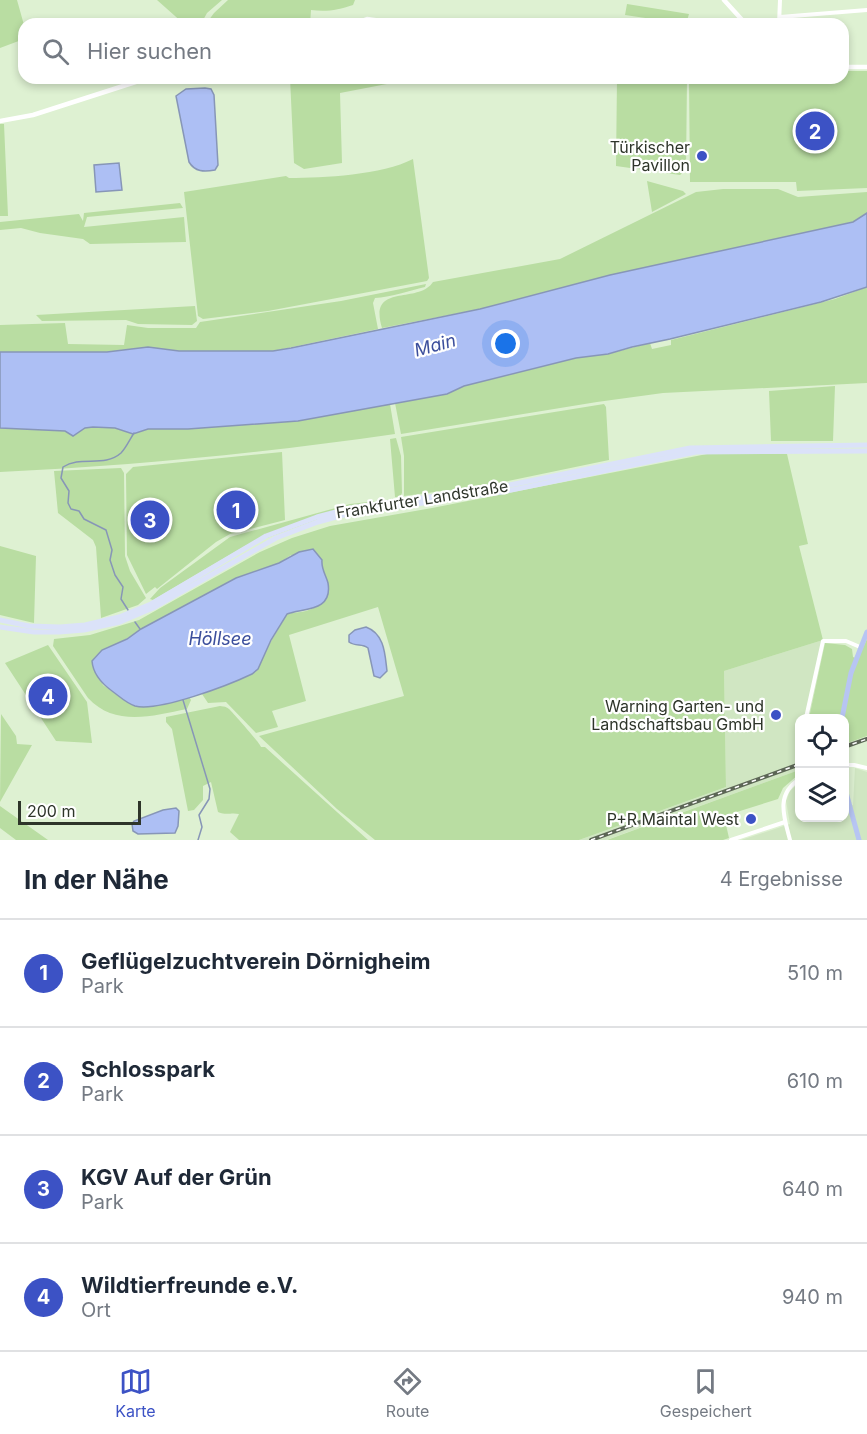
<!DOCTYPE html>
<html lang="de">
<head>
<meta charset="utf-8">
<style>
  :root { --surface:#fff; --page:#f2f2f3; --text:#1f2937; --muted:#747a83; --line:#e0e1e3; --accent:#3c52c5 }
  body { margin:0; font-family:Inter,sans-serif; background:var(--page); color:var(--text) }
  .controls { position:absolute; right:18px; bottom:18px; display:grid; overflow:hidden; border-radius:12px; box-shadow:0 3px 9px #0003 }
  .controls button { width:54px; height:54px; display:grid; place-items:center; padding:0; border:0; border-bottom:2px solid var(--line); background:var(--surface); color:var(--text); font:30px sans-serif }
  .scale { position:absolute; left:18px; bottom:15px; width:123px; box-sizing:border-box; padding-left:6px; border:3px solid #2e352a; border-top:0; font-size:16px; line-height:21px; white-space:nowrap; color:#2e352a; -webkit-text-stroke:4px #fff; paint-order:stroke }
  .you { position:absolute; left:506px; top:344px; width:21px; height:21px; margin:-15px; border:4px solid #fff; border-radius:50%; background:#1a73e8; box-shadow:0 0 0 9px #1a73e833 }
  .badge { display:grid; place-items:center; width:39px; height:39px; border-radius:50%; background:var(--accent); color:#fff; font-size:20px; font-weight:700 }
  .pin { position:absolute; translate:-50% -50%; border:3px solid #fff; box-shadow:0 2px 6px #0006 }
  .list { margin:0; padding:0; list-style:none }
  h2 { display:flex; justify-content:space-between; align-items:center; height:78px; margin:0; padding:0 24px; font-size:26px }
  h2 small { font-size:20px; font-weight:400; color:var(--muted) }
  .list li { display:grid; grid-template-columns:39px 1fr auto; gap:18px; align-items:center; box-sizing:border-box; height:108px; padding:0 24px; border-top:2px solid var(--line) }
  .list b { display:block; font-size:22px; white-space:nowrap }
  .list p { margin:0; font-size:20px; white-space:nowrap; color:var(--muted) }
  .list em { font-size:20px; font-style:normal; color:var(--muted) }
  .icon { flex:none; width:33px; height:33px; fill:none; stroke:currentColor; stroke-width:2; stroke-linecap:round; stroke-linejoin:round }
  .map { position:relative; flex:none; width:867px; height:840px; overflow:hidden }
  .search { position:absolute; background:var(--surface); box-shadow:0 3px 9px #0003; left:18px; right:18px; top:18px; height:66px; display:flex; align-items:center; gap:15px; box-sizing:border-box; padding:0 21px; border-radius:18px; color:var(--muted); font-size:22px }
  .sheet { height:510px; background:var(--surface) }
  nav { display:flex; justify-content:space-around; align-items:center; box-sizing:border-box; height:84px; border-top:2px solid var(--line); background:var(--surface); font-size:16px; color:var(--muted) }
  nav a { display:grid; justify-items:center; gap:3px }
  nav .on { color:var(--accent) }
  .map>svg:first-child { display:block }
  .built { fill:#d0e6c2 }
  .green { fill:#b9dda2 }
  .water { fill:#adbff4; stroke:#8796b7; stroke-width:1.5 }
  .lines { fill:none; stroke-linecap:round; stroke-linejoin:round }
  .stream { stroke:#8796b7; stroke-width:1.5 }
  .minor { stroke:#fff; stroke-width:4 }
  .tertiary { stroke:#fff; stroke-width:4.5 }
  .secondary { stroke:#dbe2f9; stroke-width:5 }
  .primary { stroke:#b7c5f3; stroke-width:5 }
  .rail-casing { stroke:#5c6656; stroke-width:4 }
  .rail { stroke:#fff; stroke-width:1.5; stroke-dasharray:4.5; stroke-linecap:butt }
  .poi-dot { fill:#3c52c5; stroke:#fff; stroke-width:2 }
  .labels { text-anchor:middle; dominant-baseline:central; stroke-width:4.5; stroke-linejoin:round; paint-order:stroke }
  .poi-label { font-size:16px; fill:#2e352a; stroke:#fff; text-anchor:end }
  .street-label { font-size:16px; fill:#2e352a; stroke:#fff }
  .water-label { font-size:18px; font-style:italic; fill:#3b4e9c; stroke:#fff }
</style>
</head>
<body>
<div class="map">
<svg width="867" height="840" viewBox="0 0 867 840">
  <rect width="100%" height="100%" fill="#def1d2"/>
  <path class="built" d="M823 640 825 643 809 718H800L799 770 606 840H579L726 787 724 671Z
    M855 768 867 772V840H741L790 824 786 801 790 791 799 783 800 818H844L845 808 853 805Z"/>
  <path class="green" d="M0 0H17L24 25V39L0 48Z
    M157 0H222L207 13 201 24H184Z
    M228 0H355L353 5C338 10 327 12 311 10L310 24H206L214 13Z
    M627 4 689 14 686 24 625 15Z
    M843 71H867V188L797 191 796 182H690L689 78H843Z
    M290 78H392V83L340 93 342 163 304 169 294 163Z
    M617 78H687L686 170 680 175 616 166Z
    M0 124H4L8 216H0Z
    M413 159 429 278 427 281 268 311 203 319 198 316 184 192 286 176 289 178C324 178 382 175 413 159Z
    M647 181 683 191 686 194 652 212Z
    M723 189H778L798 197 867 192V213L853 222 610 275 480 309 382 328C368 282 418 305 433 282L560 259 696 192Z
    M180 203 183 208 87 217 84 227 184 217 186 242 90 244 83 239 40 233 21 228 0 230V222L79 214 83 221 84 213Z
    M426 284 425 287C409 291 390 297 375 298L373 303 378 329 273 351H179L148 347 107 352H0V325L65 323 68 344 124 345 127 325 148 328H196L200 322 341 301Z
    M867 287V383L663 393 597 402 401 434 395 403 447 394 464 386 576 358 608 354 650 343 652 349 671 345V340L835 299Z
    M195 306 197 321 192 325 138 324 126 320 42 321 36 315Z
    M835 386 833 441H771L769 391Z
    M390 404 395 434C264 453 132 466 0 472V428L65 431 75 435 85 428 93 427 114 428 133 434 148 429H188L298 421Z
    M604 404 606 407 609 460 489 485 404 496V456L401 437Z
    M396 438 401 456 402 493 400 497H395L390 439Z
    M282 452 285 520 230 534 216 542 157 589 155 587 146 594 127 555 126 474 133 467Z
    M707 454H787L808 544 799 546 823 640 724 671 726 787 579 840H375L337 809 259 736 404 696 378 607 289 635 306 701 272 711 278 727 256 733 226 702 208 703 202 694 252 674 287 614C293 612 299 613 306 611 334 603 327 587 322 566L291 555 279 563 236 578 141 629C135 633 130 637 124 640 112 647 100 648 92 661L103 685 128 703 189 697 191 700 187 709C152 716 115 727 88 698L53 646 54 639 90 635 139 620 260 552 292 538 330 526 432 508Z
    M121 468 124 473 125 556 130 571 146 598 138 605 101 618 96 547 93 540 58 513 54 471Z
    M395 499 350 507 245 546 153 600 150 599 160 588 230 537 350 504Z
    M0 546 36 556 34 623 0 615Z
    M867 639V736L845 744 844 718H809L825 643 845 645 852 649 853 657 858 659Z
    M48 645 87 702 92 743 56 741 5 663Z
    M220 706C225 707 225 706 229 709 234 714 259 742 261 747H265L368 840H239L230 832 239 814C230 812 228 816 218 812L211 782 203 786V800L194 810 188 811 172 729 166 722V717Z
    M1 714 16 736 17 744 32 745 0 802Z
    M799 770V774L783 788 778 799 724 816 729 838 723 840H607Z
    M0 806 48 840H16L0 828Z"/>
  <path class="water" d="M205 88 211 89 214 95 218 165 215 170C204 172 195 172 189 162L176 96 186 89Z
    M119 163 122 190 96 192 94 165Z
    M867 213V287L821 302 670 339 632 347 608 354 576 358 464 386 447 394 298 421 188 429H148L133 434 115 428 93 427 85 428 73 436 65 431 0 428V352H107L148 347 179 351H273L291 348 480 309 610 275 853 222Z
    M313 549 322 560C321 569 326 575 328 583 333 612 303 608 287 614L271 640 258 669 252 674C229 685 159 712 135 706 126 703 119 696 112 691 101 683 93 674 92 661L102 650 127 639 141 629 236 578 279 563 299 552Z
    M366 627C385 634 385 655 387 671L380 678 374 676 368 648C362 643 356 647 349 642V635L355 630Z
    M176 808 179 811 178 826 175 833 138 834 133 831 132 824 134 821 163 810Z"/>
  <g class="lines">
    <path class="stream" d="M128 610 121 599 123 587 115 575 110 560 112 550 106 530 84 519 79 511 71 509 68 503 69 491 61 478 63 467C81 455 104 468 121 453 126 448 130 439 134 433
      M135 622 140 629
      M183 700 210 789 209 799 199 815 202 827 198 840"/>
    <path class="minor" d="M780 17 867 10
      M779 24 780 0
      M806 718 823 641H846L860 647
      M797 758 800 748
      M844 765H854L867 768
      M731 840 785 822
      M790 840C784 817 775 794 800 779"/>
    <path class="tertiary" d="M724 0 744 22
      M353 24 367 19 403 24
      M693 24 701 21 744 22
      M843 67H867
      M0 121 33 115 148 78"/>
    <path class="secondary" d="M0 620 29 626 60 627 85 625 119 617 151 604 266 536 317 517 351 508 500 487 690 448 867 445
      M0 627 34 632H59L84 630 120 622 153 608 276 538 318 522 351 513 502 492 696 452 867 451"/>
    <path class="primary" d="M842 718 851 673 867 632
      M844 785 859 840"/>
    <defs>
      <path id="rail" d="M844 747 867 739
        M591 840 800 764"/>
    </defs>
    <use href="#rail" class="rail-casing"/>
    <use href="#rail" class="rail"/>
  </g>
  <g class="poi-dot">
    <circle cx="702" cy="156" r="6"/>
    <circle cx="776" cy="715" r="6"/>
    <circle cx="751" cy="819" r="6"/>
  </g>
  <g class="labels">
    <g class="poi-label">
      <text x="690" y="147">Türkischer<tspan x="690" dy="18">Pavillon</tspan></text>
      <text x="764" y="706">Warning Garten- und<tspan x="764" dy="18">Landschaftsbau GmbH</tspan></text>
      <text x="739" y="819">P+R Maintal West</text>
    </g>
    <g class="street-label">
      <text transform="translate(422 499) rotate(-9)">Frankfurter Landstraße</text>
    </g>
    <g class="water-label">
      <text transform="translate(435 345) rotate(-15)">Main</text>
      <text x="220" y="638">Höllsee</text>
    </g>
  </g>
</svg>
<div class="controls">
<button><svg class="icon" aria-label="locate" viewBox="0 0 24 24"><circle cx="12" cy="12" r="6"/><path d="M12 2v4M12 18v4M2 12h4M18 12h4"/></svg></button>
<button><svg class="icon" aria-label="layers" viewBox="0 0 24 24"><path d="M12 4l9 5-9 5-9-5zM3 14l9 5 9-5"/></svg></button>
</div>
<div class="scale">200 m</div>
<div class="you"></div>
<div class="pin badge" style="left:236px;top:510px">1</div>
<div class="pin badge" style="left:815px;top:131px">2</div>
<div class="pin badge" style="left:150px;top:520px">3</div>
<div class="pin badge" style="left:48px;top:696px">4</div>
<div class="search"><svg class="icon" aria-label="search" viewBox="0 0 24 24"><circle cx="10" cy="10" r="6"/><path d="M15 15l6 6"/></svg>Hier suchen</div>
</div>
<section class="sheet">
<h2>In der Nähe<small>4 Ergebnisse</small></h2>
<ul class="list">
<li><span class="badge">1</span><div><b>Geflügelzuchtverein Dörnigheim</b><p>Park</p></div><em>510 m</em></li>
<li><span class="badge">2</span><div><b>Schlosspark</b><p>Park</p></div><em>610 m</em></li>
<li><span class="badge">3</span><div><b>KGV Auf der Grün</b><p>Park</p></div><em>640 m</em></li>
<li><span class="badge">4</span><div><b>Wildtierfreunde e.V.</b><p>Ort</p></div><em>940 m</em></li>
</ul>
</section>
<nav>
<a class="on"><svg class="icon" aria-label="map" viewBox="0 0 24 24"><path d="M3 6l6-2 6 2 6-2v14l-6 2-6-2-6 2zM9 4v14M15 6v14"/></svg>Karte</a>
<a><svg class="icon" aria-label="directions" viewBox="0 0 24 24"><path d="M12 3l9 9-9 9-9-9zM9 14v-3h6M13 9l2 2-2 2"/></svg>Route</a>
<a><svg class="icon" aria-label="saved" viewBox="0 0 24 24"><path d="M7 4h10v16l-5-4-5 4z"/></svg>Gespeichert</a>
</nav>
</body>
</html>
